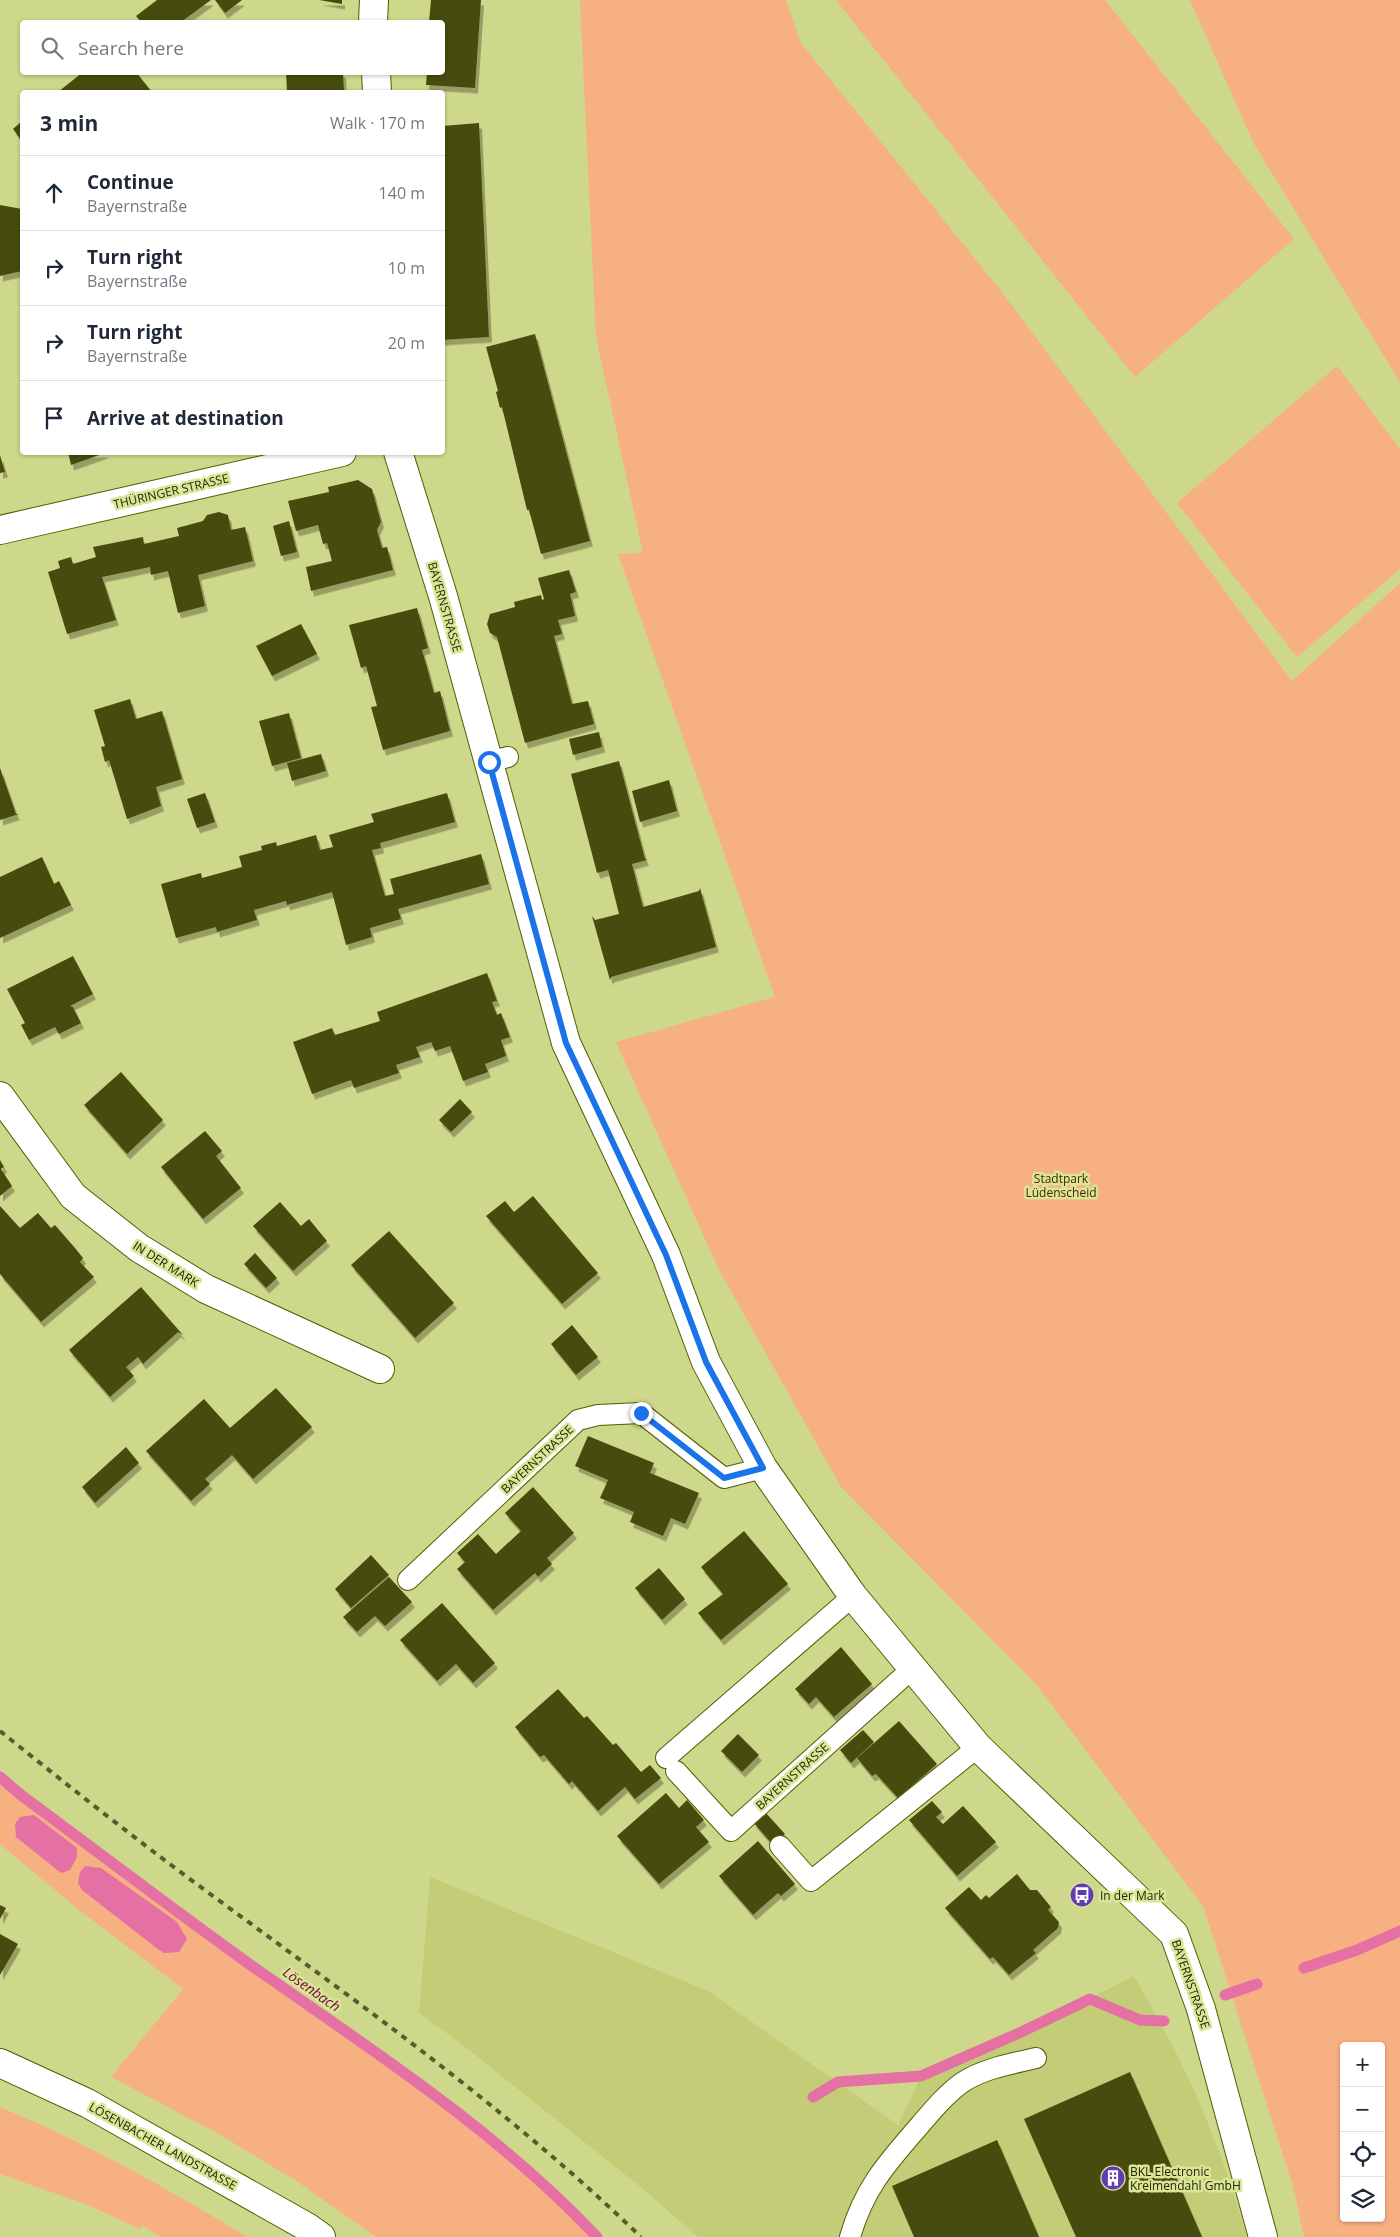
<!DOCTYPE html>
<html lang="en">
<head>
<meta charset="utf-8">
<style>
  :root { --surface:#fff; --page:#f6f6f7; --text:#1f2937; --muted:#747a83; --line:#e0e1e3 }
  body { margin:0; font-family:"Open Sans",sans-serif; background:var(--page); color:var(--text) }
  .controls { position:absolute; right:15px; bottom:15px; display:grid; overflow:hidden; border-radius:5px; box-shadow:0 1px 4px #0004 }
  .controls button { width:45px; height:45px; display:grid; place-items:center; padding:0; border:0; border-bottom:1px solid var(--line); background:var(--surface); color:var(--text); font:25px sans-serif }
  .stop { position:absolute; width:15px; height:15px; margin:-11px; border:4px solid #1a73e8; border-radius:50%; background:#fff }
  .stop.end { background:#1a73e8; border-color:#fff; box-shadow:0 1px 5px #0008 }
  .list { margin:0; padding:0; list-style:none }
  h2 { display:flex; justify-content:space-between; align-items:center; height:65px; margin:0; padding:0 20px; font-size:21px }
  h2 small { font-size:16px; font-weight:400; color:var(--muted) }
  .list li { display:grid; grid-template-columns:32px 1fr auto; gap:15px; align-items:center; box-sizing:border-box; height:75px; padding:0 20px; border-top:1px solid var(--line) }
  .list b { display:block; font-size:19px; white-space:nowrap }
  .list p { margin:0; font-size:16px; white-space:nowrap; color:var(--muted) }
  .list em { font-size:16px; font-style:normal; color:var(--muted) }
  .icon { flex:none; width:28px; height:28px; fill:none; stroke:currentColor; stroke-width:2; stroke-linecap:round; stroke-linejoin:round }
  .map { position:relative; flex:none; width:1400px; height:2237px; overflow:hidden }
  .search { position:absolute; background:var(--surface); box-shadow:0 1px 4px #0004; left:20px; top:20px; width:425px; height:55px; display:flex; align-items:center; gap:12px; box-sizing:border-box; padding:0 18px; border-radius:5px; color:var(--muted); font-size:19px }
  .panel { position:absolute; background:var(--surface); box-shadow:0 1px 4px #0004; left:20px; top:90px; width:425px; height:365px; border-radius:5px }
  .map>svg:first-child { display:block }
  .built { fill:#c3cd77 }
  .green { fill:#f7b082; fill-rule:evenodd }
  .water { fill:#e570a3 }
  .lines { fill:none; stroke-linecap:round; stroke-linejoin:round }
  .stream { stroke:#e570a3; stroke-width:11 }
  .building { fill:#474c0f; filter:url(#shadow) }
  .service-casing { stroke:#555b01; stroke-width:22 }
  .minor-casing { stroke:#555b01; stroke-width:30 }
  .secondary-casing { stroke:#555b01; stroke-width:30 }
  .service { stroke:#fff; stroke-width:20 }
  .minor { stroke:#fff; stroke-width:28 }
  .secondary { stroke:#fff; stroke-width:28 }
  .rail { stroke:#575c2e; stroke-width:4; stroke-dasharray:6 6; stroke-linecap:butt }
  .route { stroke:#1a73e8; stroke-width:6 }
  .labels { text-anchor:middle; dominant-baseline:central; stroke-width:5; stroke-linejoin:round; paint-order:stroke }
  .street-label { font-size:12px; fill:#242707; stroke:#dbe596 }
  .park-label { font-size:12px; fill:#4b2303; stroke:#dbe596 }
  .poi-label { font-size:12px; fill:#242707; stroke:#dbe596; text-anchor:start }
  .water-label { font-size:14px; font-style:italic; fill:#720243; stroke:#dbe596 }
</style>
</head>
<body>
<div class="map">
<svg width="1400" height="2237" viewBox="0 0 1400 2237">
  <defs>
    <filter id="shadow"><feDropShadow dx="3" dy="5.5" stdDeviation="0" flood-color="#0004"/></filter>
  </defs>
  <rect width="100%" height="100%" fill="#ced88a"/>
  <path class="built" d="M430 1877 708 1991 898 2125 921 2076 1041 2023 1134 1976 1172 2044 1200 2103 1223 2162 1247 2237H698L637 2184 460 2043 419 2013Z"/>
  <path class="green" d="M580 0H786L801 43 1001 291 1292 681 1400 583V2237H1304L1293 2186 1203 1906 1035 1683 841 1487 719 1270 616 1042 775 997 618 554 643 553 596 337ZM1344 2046H1381V2218H1344Z
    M836 0H1105L1294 239 1135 377Z
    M1190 0H1400V382L1254 144Z
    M1337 366 1400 449V569L1297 657 1177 503Z
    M0 1777 21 1795 217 1939 469 2119 578 2217 597 2237H376L298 2182 217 2133 111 2077 183 1989 79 1910 0 1844Z
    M0 2107C87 2143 167 2188 247 2237H160L142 2225 140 2229 88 2205 0 2174Z"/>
  <path class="water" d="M34 1815 77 1848V1857L70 1870 61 1873 16 1837 15 1824 20 1817Z
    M85 1866 101 1868 177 1922 187 1939 179 1952 164 1953 159 1950 82 1890 78 1883 80 1872Z"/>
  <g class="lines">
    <path class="stream" d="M0 1777 21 1795C98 1852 174 1910 252 1966 372 2050 496 2130 597 2237
      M1304 1968 1357 1950 1400 1931
      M1225 1995 1257 1984
      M813 2097 838 2082 921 2076 1017 2034 1090 1999 1140 2020 1164 2021"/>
  </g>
  <path class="building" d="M157 0H211L181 22H141L136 16Z
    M215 0H242L225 13Z
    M319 0H342V4Z
    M431 0H481L475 88 426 85 427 72H442V22H429Z
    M83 72H136L152 92H58Z
    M286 72H343L344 92H287Z
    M22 121V141L13 129Z
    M479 123 489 337 442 340V126Z
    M0 205 22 209V271L0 276Z
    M535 334 590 541 541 554 529 510H527L502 407 500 408 496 392 498 391 486 347Z
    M68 452H105V453L71 465Z
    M0 455 5 472 0 473Z
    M358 480 372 489 381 522 377 530 382 548 387 547 393 570 311 591 306 567 332 561 327 543 323 544 318 525 296 531 288 501 329 492 328 487Z
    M219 512 228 515 231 530 245 527 253 561 198 575 205 606 178 613 168 571 151 575 150 567 102 577 116 620 67 634 48 572 60 568 58 561 71 557 73 564 96 557 93 547 143 537 144 544 179 536 177 528 203 521 207 515Z
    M289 521 297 552 281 556 273 526Z
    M569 570 576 592 570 594 575 616 558 620 562 634 554 636 572 704 588 701 594 724 525 743 497 637 490 633 487 624 490 614 515 607 514 602 541 595 542 600 544 599 538 578Z
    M417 608 428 648 422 650 428 671 434 693 440 691 450 731 383 750 371 707 377 706 366 666 361 668 349 625Z
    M301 624 317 654 272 676 256 646Z
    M130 699 136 719 162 711 182 779 156 787 161 806 127 819 109 760 105 762 101 747 105 746 94 710Z
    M289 713 301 758 272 766 259 721Z
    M599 732 602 747 573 755 569 739Z
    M321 754 326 771 292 781 287 763Z
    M619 761 645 859 647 860 632 864 643 907 699 891 700 888 716 947 611 977 610 980 592 916 595 920 619 914 608 870 597 873 571 774Z
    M0 768 16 814H19L0 820Z
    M669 780 677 811 640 822 632 791Z
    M205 793 215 822 197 828 187 799Z
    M447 793 455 822 380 843 381 848 372 850 385 896 394 894 390 879 481 854 489 884 398 909 401 919 370 928 372 937 346 945 332 892 287 905 286 901 254 910 257 920 217 932 216 927 176 938 161 884 201 873 202 878 242 867 239 856 262 850 261 846 276 842 277 846 316 835 320 850 333 847 329 835 374 822 371 814Z
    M42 857 54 884 59 881 71 905 0 938V877Z
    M73 956 93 994 70 1006 73 1007 81 1023 59 1034 55 1027 29 1040 21 1025 25 1023 7 989Z
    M487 973 497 1001 492 1002 497 1015 501 1013 510 1037 501 1040 506 1056 485 1064 488 1072 463 1081 450 1046 435 1051 431 1042 416 1047 420 1057 396 1065 399 1073 354 1088 351 1080 312 1094 293 1042 332 1028 335 1035 380 1021 377 1012Z
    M121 1072 163 1120 127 1154 84 1105Z
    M460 1099 472 1112 451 1132 439 1120Z
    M205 1131 222 1151 216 1156 241 1188 203 1219 161 1167Z
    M0 1160 4 1167 1 1169 12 1186 0 1196Z
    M533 1196 598 1273 562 1304 486 1216 505 1201 514 1212Z
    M280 1202 301 1226 309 1219 327 1241 293 1271 253 1226Z
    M0 1206 20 1228 38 1213 51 1228 55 1225 75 1248 83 1258 80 1262 94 1277 41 1322 0 1274Z
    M389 1231 454 1303 415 1338 351 1265Z
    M255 1253 277 1278 266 1288 244 1264Z
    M141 1287 183 1335 178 1332 143 1364 138 1357 126 1367 134 1376 110 1397 69 1350Z
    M572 1325 598 1357 576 1375 551 1344Z
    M276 1388 312 1427 253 1479 232 1455 205 1479 210 1484 191 1501 146 1451 204 1399 230 1428Z
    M588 1436 654 1463 650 1473 699 1493 685 1524 671 1518 663 1536 630 1522 634 1512 600 1498 608 1480 575 1466Z
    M126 1447 139 1463 95 1503 82 1487Z
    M533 1487 574 1533 547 1558 552 1564 538 1577 535 1573 493 1610 457 1569 465 1562 457 1553 478 1534 496 1554 521 1531 505 1513Z
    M744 1531 788 1584 721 1640 698 1613 723 1594 701 1567Z
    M371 1555 389 1575 351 1608 335 1589Z
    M659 1568 685 1599 662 1620 635 1588Z
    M389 1577 412 1602 385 1626 375 1616 357 1632 343 1617Z
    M442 1603 495 1663 473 1683 456 1664 437 1681 400 1640Z
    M841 1647 872 1684 834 1717 816 1697 809 1704 795 1689Z
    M558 1689 584 1718 587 1716 613 1745 616 1743 641 1772 650 1765 661 1778 635 1799 625 1787 598 1811 572 1781 569 1784 544 1755 540 1757 515 1727Z
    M899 1721 937 1764 898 1798 876 1774 872 1776 857 1758Z
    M863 1730 874 1742 851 1763 840 1750Z
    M738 1734 759 1755 742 1772 721 1751Z
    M666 1793 679 1808 687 1800 704 1820 696 1827 709 1842 659 1884 617 1836Z
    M932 1801 942 1812 936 1817 943 1824 963 1806 996 1842 957 1876 909 1820Z
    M765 1812 785 1834 773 1845 753 1822Z
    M758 1841 795 1884 781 1896 778 1893 753 1915 719 1876Z
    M1017 1874 1030 1890H1037L1051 1907 1048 1910 1059 1922 1058 1928 1033 1950 1036 1953 1009 1975 993 1957 990 1959 945 1908 969 1887 981 1900 986 1895 989 1898Z
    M0 1905 6 1908 0 1919Z
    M0 1934 18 1944 0 1975Z
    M1130 2072 1202 2237H1076L1024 2119Z
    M997 2140 1039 2237H914L892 2186Z"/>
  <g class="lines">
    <defs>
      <path id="service" d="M489 762 508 757
        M408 1580 578 1420 598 1415 641 1413 724 1478 763 1468
        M666 1758 853 1596
        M676 1771 731 1831 914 1667
        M780 1846 811 1881 978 1747
        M850 2237C864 2188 887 2163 920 2125 933 2110 946 2094 963 2082 985 2068 1011 2064 1036 2058"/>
      <path id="minor" d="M373 22 374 0
        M376 72 377 92
        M398 452 443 596 566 1043 666 1255 706 1362 763 1468 853 1596 978 1747 1174 1934 1201 2009 1263 2237
        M0 530 342 452
        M0 1096 73 1196 139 1248 206 1289 380 1369"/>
      <path id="secondary" d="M0 2063 87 2103 307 2227 321 2237"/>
    </defs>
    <use href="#service" class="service-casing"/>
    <use href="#minor" class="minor-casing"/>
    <use href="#secondary" class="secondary-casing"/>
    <use href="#service" class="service"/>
    <use href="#minor" class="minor"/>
    <use href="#secondary" class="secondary"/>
    <path class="rail" d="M0 1731C65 1783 130 1835 198 1885 350 1997 505 2106 641 2237"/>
  </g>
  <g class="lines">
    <path class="route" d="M489 762 566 1043 666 1255 706 1362 763 1468 724 1478 641 1413"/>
  </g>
  <defs>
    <symbol id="bus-disc" viewBox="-11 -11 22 22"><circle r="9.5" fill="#653bb3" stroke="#dbe596"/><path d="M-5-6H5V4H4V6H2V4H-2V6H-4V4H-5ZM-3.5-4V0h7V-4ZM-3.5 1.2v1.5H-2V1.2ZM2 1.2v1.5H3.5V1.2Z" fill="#fff"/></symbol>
    <symbol id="building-disc" viewBox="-11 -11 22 22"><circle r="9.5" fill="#653bb3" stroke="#dbe596"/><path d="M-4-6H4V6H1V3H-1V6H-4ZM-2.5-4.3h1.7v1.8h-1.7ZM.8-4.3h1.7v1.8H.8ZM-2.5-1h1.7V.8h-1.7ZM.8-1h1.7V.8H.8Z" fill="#fff"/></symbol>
  </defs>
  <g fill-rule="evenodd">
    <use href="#bus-disc" x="1068" y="1881" width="28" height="28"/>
    <use href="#building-disc" x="1099" y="2164" width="28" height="28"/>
  </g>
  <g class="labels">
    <g class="street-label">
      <text transform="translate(171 491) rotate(-13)">THÜRINGER STRASSE</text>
      <text transform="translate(445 607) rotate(74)">BAYERNSTRASSE</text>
      <text transform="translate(166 1264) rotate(32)">IN DER MARK</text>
      <text transform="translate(537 1459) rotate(-43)">BAYERNSTRASSE</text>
      <text transform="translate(792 1776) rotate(-42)">BAYERNSTRASSE</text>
      <text transform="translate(1191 1984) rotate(71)">BAYERNSTRASSE</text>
      <text transform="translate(163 2146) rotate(29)">LÖSENBACHER LANDSTRASSE</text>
    </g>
    <g class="park-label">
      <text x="1061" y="1178">Stadtpark<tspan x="1061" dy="14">Lüdenscheid</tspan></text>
    </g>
    <g class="poi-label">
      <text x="1100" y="1895">In der Mark</text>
      <text x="1130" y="2171">BKL Electronic<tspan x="1130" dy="14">Kreimendahl GmbH</tspan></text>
    </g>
    <g class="water-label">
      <text transform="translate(312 1989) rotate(35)">Lösenbach</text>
    </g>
  </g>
</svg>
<div class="controls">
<button>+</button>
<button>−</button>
<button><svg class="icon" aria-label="locate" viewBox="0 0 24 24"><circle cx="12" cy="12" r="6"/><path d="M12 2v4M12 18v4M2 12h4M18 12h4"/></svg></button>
<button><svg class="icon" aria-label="layers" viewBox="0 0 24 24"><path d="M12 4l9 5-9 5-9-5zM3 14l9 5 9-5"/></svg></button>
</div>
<div class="stop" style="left:489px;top:762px"></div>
<div class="stop end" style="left:641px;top:1413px"></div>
<div class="search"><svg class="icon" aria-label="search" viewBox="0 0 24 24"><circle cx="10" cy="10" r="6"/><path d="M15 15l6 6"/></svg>Search here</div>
<section class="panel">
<h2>3 min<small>Walk · 170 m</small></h2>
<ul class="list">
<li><svg class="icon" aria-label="ahead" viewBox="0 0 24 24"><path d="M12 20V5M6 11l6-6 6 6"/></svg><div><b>Continue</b><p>Bayernstraße</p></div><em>140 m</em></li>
<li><svg class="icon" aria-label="right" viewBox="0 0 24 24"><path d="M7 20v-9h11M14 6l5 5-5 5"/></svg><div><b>Turn right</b><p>Bayernstraße</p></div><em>10 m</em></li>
<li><svg class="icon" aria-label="right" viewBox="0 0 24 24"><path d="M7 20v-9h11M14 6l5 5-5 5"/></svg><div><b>Turn right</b><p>Bayernstraße</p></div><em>20 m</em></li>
<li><svg class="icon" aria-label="arrive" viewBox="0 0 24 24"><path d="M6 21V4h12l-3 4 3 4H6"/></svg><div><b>Arrive at destination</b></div></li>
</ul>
</section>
</div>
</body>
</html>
